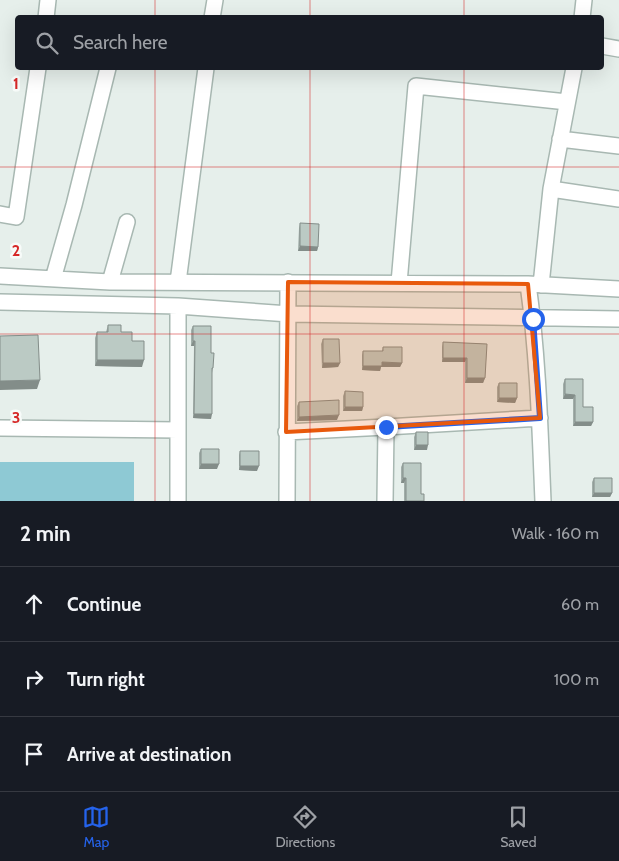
<!DOCTYPE html>
<html lang="en">
<head>
<meta charset="utf-8">
<style>
  :root { --surface:#171b24; --page:#20242c; --text:#f1f3f6; --muted:#9ea1a6; --line:#363941; --accent:#2563eb }
  body { margin:0; font-family:Cabin,sans-serif; background:var(--page); color:var(--text) }
  .stop { position:absolute; width:15px; height:15px; margin:-11px; border:4px solid #2563eb; border-radius:50%; background:#fff }
  .stop.end { background:#2563eb; border-color:#fff; box-shadow:0 1px 5px #0008 }
  .list { margin:0; padding:0; list-style:none }
  h2 { display:flex; justify-content:space-between; align-items:center; height:65px; margin:0; padding:0 20px; font-size:21px }
  h2 small { font-size:16px; font-weight:400; color:var(--muted) }
  .list li { display:grid; grid-template-columns:32px 1fr auto; gap:15px; align-items:center; box-sizing:border-box; height:75px; padding:0 20px; border-top:1px solid var(--line) }
  .list b { display:block; font-size:19px; white-space:nowrap }
  .list em { font-size:16px; font-style:normal; color:var(--muted) }
  .icon { flex:none; width:28px; height:28px; fill:none; stroke:currentColor; stroke-width:2; stroke-linecap:round; stroke-linejoin:round }
  .map { position:relative; flex:none; width:619px; height:501px; overflow:hidden }
  .search { position:absolute; background:var(--surface); box-shadow:0 5px 20px #0002; left:15px; right:15px; top:15px; height:55px; display:flex; align-items:center; gap:12px; box-sizing:border-box; padding:0 18px; border-radius:5px; color:var(--muted); font-size:19px }
  .sheet { height:290px; background:var(--surface) }
  nav { display:flex; justify-content:space-around; align-items:center; box-sizing:border-box; height:70px; border-top:1px solid var(--line); background:var(--surface); font-size:14px; color:var(--muted) }
  nav a { display:grid; justify-items:center; gap:2px }
  nav .on { color:var(--accent) }
  .map>svg:first-child { display:block }
  .water { fill:#8ec9d4 }
  .lines { fill:none; stroke-linecap:round; stroke-linejoin:round }
  .minor-casing { stroke:#a8b8b2; stroke-width:18 }
  .minor { stroke:#fff; stroke-width:15 }
  .wall { fill:#a1aea9 }
  .shaded-wall { fill:#838d89 }
  .building { fill:#bbcac4; stroke:#838d89 }
  .route { stroke:#2563eb; stroke-width:6 }
  .marked { fill:#e8590c; fill-opacity:0.2; stroke:#e8590c; stroke-width:4; stroke-linejoin:round }
  .grid { fill:none; stroke:#d62828; stroke-width:1; stroke-opacity:0.55 }
  .grid-label { font-size:16px; text-anchor:middle; font-weight:bold; fill:#d62828; stroke:#f7fbf9; stroke-width:5; stroke-linejoin:round; paint-order:stroke }
</style>
</head>
<body>
<div class="map">
<svg width="619" height="501" viewBox="0 0 619 501">
  <rect width="100%" height="100%" fill="#e6efeb"/>
  <path class="water" d="M0 462H134V501H0Z"/>
  <g class="lines">
    <defs>
      <path id="minor" d="M46 18 48 0
        M212 18 215 0
        M582 18 584 0
        M602 46 619 49
        M560 139 619 146
        M551 189 619 199
        M0 214 16 217 38 68
        M0 276 110 282 528 284 619 289
        M53 279 74 205 108 68
        M110 282 127 222
        M178 282 206 68
        M399 283 416 86 567 102
        M528 284C538 356 540 429 543 501
        M541 285 551 189 574 68
        M0 302 178 306 289 314 619 319
        M178 306V501
        M0 428 178 430
        M286 432 386 427
        M287 501 288 282
        M385 501 386 427 540 418"/>
    </defs>
    <use href="#minor" class="minor-casing"/>
    <use href="#minor" class="minor"/>
  </g>
  <path class="wall" d="M300 223 318 247 317 251H298L299 228Z
    M108 325 121 332 132 341 142 367 95 366V338L97 332H106Z
    M193 326 211 353 213 368 212 373 211 419 193 418 194 346H191V330Z
    M323 339 340 363 338 367 322 368 321 344Z
    M443 342 487 344 485 378 483 383H465V362H442V347Z
    M383 347 402 363 400 367H381L380 371 362 370V355L363 351H382Z
    M565 379 593 422 591 426H573V399H563V384Z
    M499 383 517 398 515 403 497 402V387Z
    M345 391 363 407 362 411H343V396Z
    M299 402 337 420 297 421V406Z
    M416 432 427 450H414V437Z
    M201 449 217 469H199V453Z
    M240 451 257 471 239 470V455Z
    M403 463 421 494 424 501H404V483H401V467Z
    M594 478 612 493 610 497H592V482Z"/>
  <path class="shaded-wall" d="M300 246 318 247 317 251H298Z
    M193 341H195L194 346H191Z
    M443 358H467L465 362H442Z
    M97 360H144L142 367 95 366Z
    M382 362 402 363 400 367H381L380 371 362 370 363 366Z
    M323 363H340L338 367 322 368Z
    M467 378H485L483 383H465Z
    M40 380 37 389 0 390V381Z
    M565 394 575 395 573 399H563Z
    M499 398H517L515 403 497 402Z
    M345 407H363L362 411H343Z
    M194 414H212L211 419 193 418Z
    M339 415 337 420 297 421 299 417Z
    M575 422H593L591 426H573Z
    M416 445H428L427 450H414Z
    M201 464H219L217 469H199Z
    M240 466H259L257 471 239 470Z
    M403 478H406L404 483H401Z
    M594 493H612L610 497H592Z"/>
  <path class="building" d="M300 223 319 224 318 247 300 246Z
    M108 325H121V332H132V341H144V360H97V332H108Z
    M193 326H211V353H214L213 368H212V414H194L195 341H193Z
    M38 335 40 380 0 381V336Z
    M323 339H339L340 363H323Z
    M443 342 487 344 485 378H467V358H443Z
    M383 347H402V363L382 362V366H363V351H383Z
    M565 379H583V407H593V422H575V395L565 394Z
    M499 383H517V398H499Z
    M345 391 363 392V407H345Z
    M339 400V415L299 417V402Z
    M416 432H428V445H416Z
    M201 449H219V464H201Z
    M240 451H259V466H240Z
    M403 463H421V494H424V501H406V478H403Z
    M594 478H612V493H594Z"/>
  <g class="lines">
    <path class="route" d="M386 427 540 418 533 319"/>
  </g>
  <path class="marked" d="M288 282 528 284 540 418 286 432Z"/>
  <path class="grid" d="M155 0V18M310 0V18M464 0V18M155 68V501M310 68V501M464 68V501M0 167H619M0 334H619"/>
  <g class="grid-label">
    <text x="16" y="89">1</text>
    <text x="16" y="256">2</text>
    <text x="16" y="423">3</text>
  </g>
</svg>
<div class="stop" style="left:533px;top:319px"></div>
<div class="stop end" style="left:386px;top:427px"></div>
<div class="search"><svg class="icon" aria-label="search" viewBox="0 0 24 24"><circle cx="10" cy="10" r="6"/><path d="M15 15l6 6"/></svg>Search here</div>
</div>
<section class="sheet">
<h2>2 min<small>Walk · 160 m</small></h2>
<ul class="list">
<li><svg class="icon" aria-label="ahead" viewBox="0 0 24 24"><path d="M12 20V5M6 11l6-6 6 6"/></svg><div><b>Continue</b></div><em>60 m</em></li>
<li><svg class="icon" aria-label="right" viewBox="0 0 24 24"><path d="M7 20v-9h11M14 6l5 5-5 5"/></svg><div><b>Turn right</b></div><em>100 m</em></li>
<li><svg class="icon" aria-label="arrive" viewBox="0 0 24 24"><path d="M6 21V4h12l-3 4 3 4H6"/></svg><div><b>Arrive at destination</b></div></li>
</ul>
</section>
<nav>
<a class="on"><svg class="icon" aria-label="map" viewBox="0 0 24 24"><path d="M3 6l6-2 6 2 6-2v14l-6 2-6-2-6 2zM9 4v14M15 6v14"/></svg>Map</a>
<a><svg class="icon" aria-label="directions" viewBox="0 0 24 24"><path d="M12 3l9 9-9 9-9-9zM9 14v-3h6M13 9l2 2-2 2"/></svg>Directions</a>
<a><svg class="icon" aria-label="saved" viewBox="0 0 24 24"><path d="M7 4h10v16l-5-4-5 4z"/></svg>Saved</a>
</nav>
</body>
</html>
